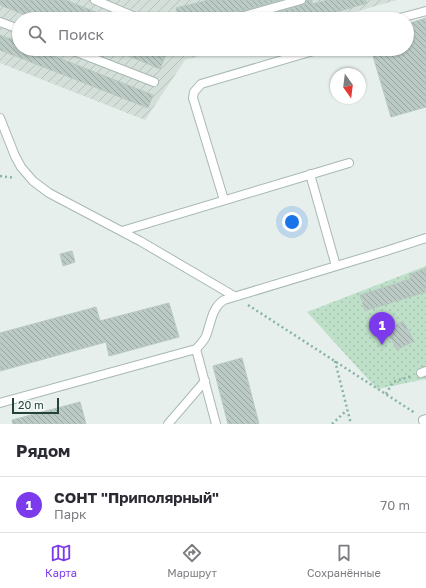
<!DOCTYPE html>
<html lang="ru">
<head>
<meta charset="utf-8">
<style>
  :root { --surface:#fff; --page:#f2f2f3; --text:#2b2b33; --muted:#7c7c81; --line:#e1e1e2; --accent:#7c3aed }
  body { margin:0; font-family:"Golos Text",sans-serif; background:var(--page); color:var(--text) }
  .compass { position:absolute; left:330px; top:68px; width:36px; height:36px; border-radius:50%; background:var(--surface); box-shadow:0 1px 3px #0004; rotate:166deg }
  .scale { position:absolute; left:12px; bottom:10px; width:47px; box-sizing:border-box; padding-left:4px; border:2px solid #24423a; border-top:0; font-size:11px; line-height:14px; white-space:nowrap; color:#24423a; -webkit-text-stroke:3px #f7fbf9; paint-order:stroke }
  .you { position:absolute; left:292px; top:222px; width:14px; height:14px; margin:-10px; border:3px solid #fff; border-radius:50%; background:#1a73e8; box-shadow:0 0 0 6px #1a73e833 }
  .badge { display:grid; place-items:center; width:26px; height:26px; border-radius:50%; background:var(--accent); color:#fff; font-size:13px; font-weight:700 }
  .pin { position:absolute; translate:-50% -33px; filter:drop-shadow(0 1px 2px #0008) }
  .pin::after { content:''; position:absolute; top:21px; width:14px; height:12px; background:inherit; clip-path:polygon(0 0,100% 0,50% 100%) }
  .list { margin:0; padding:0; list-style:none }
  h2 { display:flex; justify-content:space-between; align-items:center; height:52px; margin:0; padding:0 16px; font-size:17px }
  h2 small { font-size:13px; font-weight:400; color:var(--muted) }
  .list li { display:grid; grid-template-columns:26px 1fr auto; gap:12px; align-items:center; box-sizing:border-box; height:56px; padding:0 16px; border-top:1px solid var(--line) }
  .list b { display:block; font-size:15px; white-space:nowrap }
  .list p { margin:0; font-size:13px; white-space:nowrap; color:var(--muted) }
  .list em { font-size:13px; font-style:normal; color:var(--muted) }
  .icon { flex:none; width:22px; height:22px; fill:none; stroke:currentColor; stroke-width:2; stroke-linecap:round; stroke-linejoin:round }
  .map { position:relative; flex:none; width:426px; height:424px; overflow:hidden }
  .search { position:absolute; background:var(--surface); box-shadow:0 1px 3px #0004; left:12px; right:12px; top:12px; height:44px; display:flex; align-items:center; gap:10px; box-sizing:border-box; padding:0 14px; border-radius:22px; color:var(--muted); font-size:15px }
  .sheet { height:108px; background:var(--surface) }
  nav { display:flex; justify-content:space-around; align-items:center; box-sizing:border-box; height:56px; border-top:1px solid var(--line); background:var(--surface); font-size:11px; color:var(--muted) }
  nav a { display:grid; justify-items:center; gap:2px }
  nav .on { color:var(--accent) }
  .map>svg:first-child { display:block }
  .industrial { fill:url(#industrial-furrows) }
  .grass { fill:url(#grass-dots) }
  .building { fill:url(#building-back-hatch); stroke:#b8c9c2 }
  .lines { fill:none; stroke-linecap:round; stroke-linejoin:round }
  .lane-casing { stroke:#a8b8b2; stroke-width:10 }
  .path { stroke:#86b3a5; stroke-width:2.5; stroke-dasharray:2 3; stroke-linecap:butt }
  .lane { stroke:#fff; stroke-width:8 }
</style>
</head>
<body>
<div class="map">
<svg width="426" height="424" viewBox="0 0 426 424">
  <defs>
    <pattern id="industrial-furrows" width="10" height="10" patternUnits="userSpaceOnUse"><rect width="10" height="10" fill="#d4dfda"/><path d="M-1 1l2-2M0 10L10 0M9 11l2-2" fill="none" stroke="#b6c1bc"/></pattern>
    <pattern id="grass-dots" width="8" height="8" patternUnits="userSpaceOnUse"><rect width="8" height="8" fill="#bfe0c8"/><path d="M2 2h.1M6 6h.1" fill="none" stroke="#a4c1ad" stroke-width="1.8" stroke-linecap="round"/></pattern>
    <pattern id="building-back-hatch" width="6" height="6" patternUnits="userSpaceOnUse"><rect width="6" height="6" fill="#bbcac4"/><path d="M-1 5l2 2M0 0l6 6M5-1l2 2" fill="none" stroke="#98a6a0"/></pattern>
  </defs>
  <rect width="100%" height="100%" fill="#e6efeb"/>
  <path class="industrial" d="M0 0H397L330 19H19V49H225L185 60 145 120 0 63Z"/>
  <path class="grass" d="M426 266V379L377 389 307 312Z"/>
  <path class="building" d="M0 0H65L111 18 35 19 0 5Z
    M209 0H281L232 14 229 15 228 19H215L214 12 187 19H179L176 8Z
    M306 0H312V4L328 0H366L367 3 313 19H253L302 5 305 4Z
    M426 18V107L391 117 371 49H407V24Z
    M0 35 19 42V49H36L153 95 148 108 0 50Z
    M112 49H168L160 69Z
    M72 251 75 262 63 266 60 254Z
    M426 268V292L365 311 360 295 410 279 409 275Z
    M169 303 179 337 109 356 106 342 0 371V333L96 307 100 321Z
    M403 321 414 341 397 350 387 330Z
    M242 358 259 424H228L213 366Z
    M80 402 86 424H13L12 420Z"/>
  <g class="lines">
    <defs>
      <path id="lane" d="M95 0 140 19
        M233 19 301 0
        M396 19 426 11
        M0 22 19 29
        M69 49 154 82
        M0 118 15 156 21 167 33 181 49 193 140 241 234 296
        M310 174 336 266
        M224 200 193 98 194 92 201 84 320 49
        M122 231 349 163
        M196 349 216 424
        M421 373 426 371
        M0 403 196 349C200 345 204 341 206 336 211 323 212 307 224 300L386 251 426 238
        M168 424 205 381
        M424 424 423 420 426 419"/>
    </defs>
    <use href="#lane" class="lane-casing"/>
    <path class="path" d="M0 176 15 178
      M248 305 415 413
      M335 361 351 424
      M386 394 393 382 412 376
      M332 424 347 410"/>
    <use href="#lane" class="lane"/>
  </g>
</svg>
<svg class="compass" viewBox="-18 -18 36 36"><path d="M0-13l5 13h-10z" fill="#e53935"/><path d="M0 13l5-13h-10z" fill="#7c7c81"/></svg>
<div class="scale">20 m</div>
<div class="you"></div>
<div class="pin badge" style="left:382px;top:345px">1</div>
<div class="search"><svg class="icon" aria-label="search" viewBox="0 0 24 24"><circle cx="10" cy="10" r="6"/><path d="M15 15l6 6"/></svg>Поиск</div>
</div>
<section class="sheet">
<h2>Рядом<small></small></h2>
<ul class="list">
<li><span class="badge">1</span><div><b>СОНТ &quot;Приполярный&quot;</b><p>Парк</p></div><em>70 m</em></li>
</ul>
</section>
<nav>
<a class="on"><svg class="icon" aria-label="map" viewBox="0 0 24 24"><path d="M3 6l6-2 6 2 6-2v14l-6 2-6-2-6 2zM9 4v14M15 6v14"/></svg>Карта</a>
<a><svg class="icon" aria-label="directions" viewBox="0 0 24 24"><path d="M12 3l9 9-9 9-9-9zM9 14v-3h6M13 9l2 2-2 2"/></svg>Маршрут</a>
<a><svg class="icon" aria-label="saved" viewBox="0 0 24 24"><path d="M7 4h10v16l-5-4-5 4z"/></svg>Сохранённые</a>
</nav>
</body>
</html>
